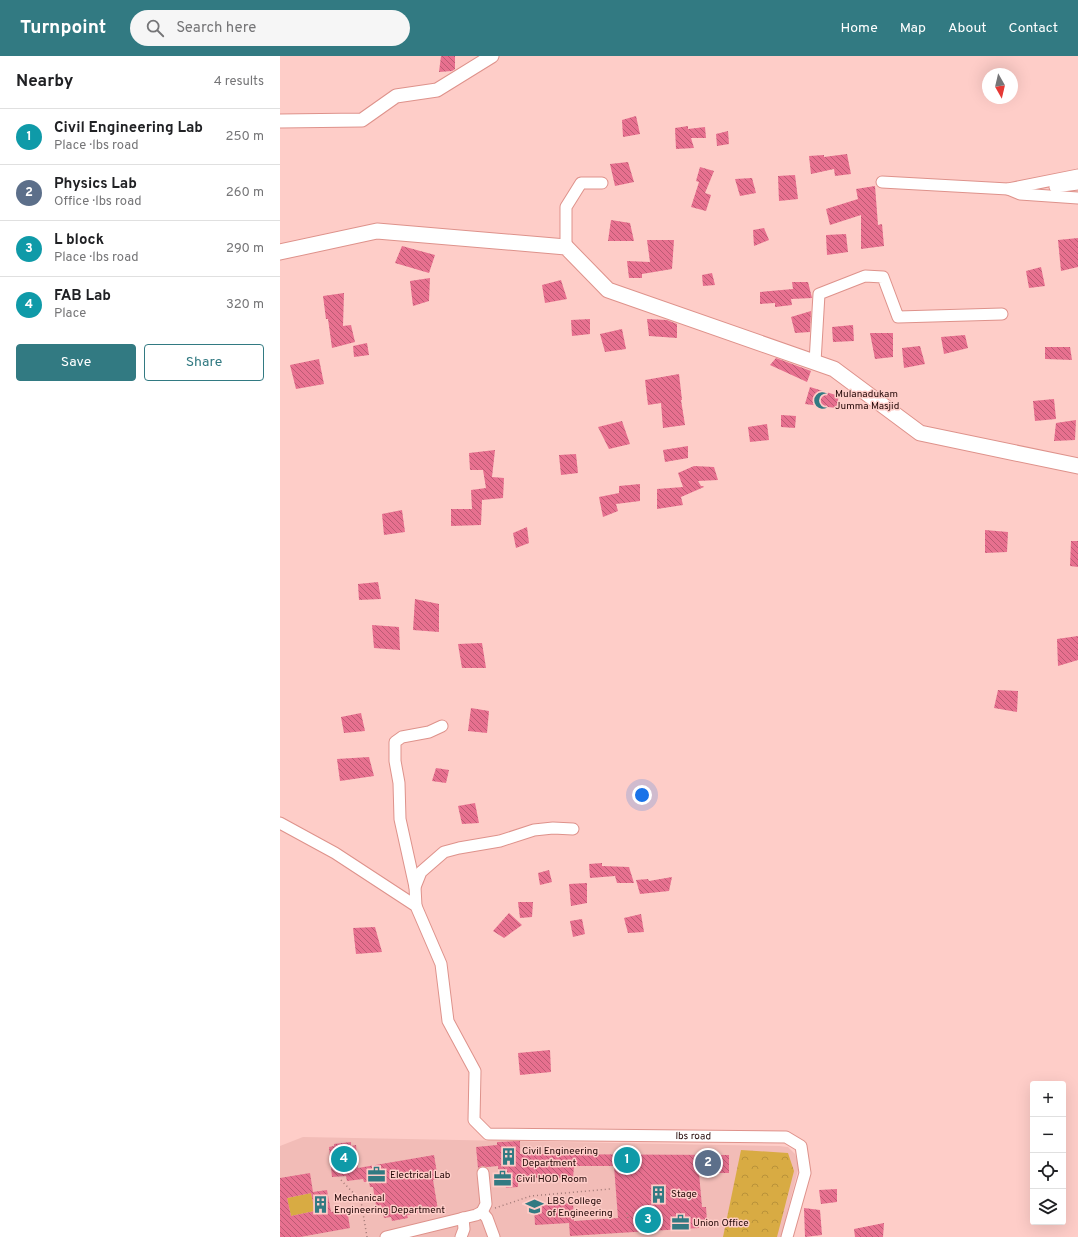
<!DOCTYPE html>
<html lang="en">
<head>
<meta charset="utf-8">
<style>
  :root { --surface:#fff; --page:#f6f6f6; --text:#202124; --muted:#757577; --line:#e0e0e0; --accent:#327a82 }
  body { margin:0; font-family:Overpass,sans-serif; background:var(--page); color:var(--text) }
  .controls { position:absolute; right:12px; bottom:12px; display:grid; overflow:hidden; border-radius:4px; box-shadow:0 4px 16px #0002 }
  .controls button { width:36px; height:36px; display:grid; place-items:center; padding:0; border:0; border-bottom:1px solid var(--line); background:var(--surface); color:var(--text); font:20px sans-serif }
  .compass { position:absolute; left:702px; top:12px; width:36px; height:36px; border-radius:50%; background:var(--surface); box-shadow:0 4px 16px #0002; rotate:172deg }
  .you { position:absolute; left:362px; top:739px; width:14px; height:14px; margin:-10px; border:3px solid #fff; border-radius:50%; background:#1a73e8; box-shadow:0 0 0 6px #1a73e833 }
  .badge { display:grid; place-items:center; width:26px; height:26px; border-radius:50%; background:var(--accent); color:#fff; font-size:13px; font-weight:700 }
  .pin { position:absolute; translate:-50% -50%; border:2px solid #fff; box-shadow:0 1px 4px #0006 }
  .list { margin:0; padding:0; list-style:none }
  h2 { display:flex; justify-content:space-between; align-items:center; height:52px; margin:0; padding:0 16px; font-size:17px }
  h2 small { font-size:13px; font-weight:400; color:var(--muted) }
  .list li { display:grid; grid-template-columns:26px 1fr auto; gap:12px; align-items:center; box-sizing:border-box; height:56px; padding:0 16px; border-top:1px solid var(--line) }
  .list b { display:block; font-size:15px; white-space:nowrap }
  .list p { margin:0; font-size:13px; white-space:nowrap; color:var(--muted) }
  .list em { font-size:13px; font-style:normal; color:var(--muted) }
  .actions { display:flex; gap:8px; padding:12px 16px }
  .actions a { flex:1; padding:9px 0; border:1px solid var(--accent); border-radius:4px; text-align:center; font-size:14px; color:var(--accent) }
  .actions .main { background:var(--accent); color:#fff }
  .icon { flex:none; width:22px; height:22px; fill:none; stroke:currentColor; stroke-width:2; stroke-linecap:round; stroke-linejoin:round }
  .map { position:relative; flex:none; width:798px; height:1181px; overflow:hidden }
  header { display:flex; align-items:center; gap:24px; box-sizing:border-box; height:56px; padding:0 20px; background:var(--accent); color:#fff }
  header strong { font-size:19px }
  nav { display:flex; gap:22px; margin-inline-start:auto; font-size:14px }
  .search { width:280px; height:36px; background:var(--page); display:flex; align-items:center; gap:10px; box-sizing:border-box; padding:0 14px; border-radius:22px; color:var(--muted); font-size:15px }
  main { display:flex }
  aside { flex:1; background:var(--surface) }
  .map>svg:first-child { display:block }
  .built { fill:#f2bcb7 }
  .forest { fill:url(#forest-crowns) }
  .garden { fill:#d8ab43 }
  .building { fill:url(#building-back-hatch); fill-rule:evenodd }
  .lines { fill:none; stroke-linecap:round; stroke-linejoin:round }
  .minor-casing { stroke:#de928b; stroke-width:13 }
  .tertiary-casing { stroke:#de928b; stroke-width:15 }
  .secondary-casing { stroke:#de928b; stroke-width:17 }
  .path { stroke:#a17976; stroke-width:1.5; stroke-dasharray:1 3; stroke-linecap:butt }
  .minor { stroke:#fff; stroke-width:11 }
  .tertiary { stroke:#fff; stroke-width:13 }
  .secondary { stroke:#fff; stroke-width:15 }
  .labels { text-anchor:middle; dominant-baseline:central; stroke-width:3; stroke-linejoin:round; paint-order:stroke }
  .poi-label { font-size:10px; fill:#240908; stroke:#fecdc8; text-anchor:start }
  .street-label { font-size:10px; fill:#240908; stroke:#fecdc8 }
</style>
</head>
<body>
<header>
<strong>Turnpoint</strong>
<div class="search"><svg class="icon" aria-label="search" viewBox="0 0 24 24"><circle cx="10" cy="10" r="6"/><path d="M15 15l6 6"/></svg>Search here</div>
<nav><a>Home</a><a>Map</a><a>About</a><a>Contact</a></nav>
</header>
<main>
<aside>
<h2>Nearby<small>4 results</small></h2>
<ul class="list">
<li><span class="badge" style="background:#0f9aa8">1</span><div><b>Civil Engineering Lab</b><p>Place · lbs road</p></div><em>250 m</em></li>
<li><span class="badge" style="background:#5c6f8a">2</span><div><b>Physics Lab</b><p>Office · lbs road</p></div><em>260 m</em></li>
<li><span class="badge" style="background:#0f9aa8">3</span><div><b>L block</b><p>Place · lbs road</p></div><em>290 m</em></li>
<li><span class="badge" style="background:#0f9aa8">4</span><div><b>FAB Lab</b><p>Place</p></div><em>320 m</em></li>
</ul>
<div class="actions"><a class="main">Save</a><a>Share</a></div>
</aside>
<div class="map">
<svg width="798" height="1181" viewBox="0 0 798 1181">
  <defs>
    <pattern id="forest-crowns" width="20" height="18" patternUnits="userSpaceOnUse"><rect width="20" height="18" fill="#d8ab43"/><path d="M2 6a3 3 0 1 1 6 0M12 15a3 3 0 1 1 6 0" fill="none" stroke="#b99239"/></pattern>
    <pattern id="building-back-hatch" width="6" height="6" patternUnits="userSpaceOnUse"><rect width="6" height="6" fill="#e7708f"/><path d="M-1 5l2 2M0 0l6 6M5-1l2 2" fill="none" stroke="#bb5a73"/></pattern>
  </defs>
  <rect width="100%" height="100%" fill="#fecdc8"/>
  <path class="built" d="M23 1081 499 1090 508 1091 515 1098 519 1110 501 1181H0V1090Z"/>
  <path class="forest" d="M461 1094 508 1097 514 1115 497 1181H443Z"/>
  <path class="garden" d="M31 1137 35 1155 11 1160 7 1142Z"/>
  <path class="building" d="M161 0H175V13L172 15 159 16Z
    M356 60 360 78 343 81 342 64Z
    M408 70V73L425 71 426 82H411L414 92 396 93 395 72Z
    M448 75 449 88 437 90 436 78Z
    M567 98 571 118 555 120 554 113 531 118 529 100 544 99V101Z
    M348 106 354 126 335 130 330 108Z
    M420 111 434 115 425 137 431 139 426 155 411 151 419 126 416 125Z
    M515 119 518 143 499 145 498 120Z
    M472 122 476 137 460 140 455 123Z
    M595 130 598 169 602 168 604 190 581 193V159L550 169 546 153 578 143 576 133Z
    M331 164 350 167 354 185H328Z
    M484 172 489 184 474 190 473 174Z
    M566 178 568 196 547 199 546 179Z
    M798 182V211L781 215 778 184Z
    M367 184H394L392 213 362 218V222H349L347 205 370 206Z
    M122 190 155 199 149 217 115 207Z
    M761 211 765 230 749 232 746 215Z
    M432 217 435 229 423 230 422 219Z
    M150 222 149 245 133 250 130 225Z
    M281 224 287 243 265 247 262 229Z
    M512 226H528L532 242 511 243 512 249 495 251V247L480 248V236L513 233Z
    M64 237 63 270 71 269 75 286 52 292 48 263H46L43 240Z
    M531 255 530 276 515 277 511 261Z
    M310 263V278L292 280 291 264Z
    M367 263 387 264 397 268V282L369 280Z
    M573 269 574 285 553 286 552 271Z
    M342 273 346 293 325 296 320 278Z
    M590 277H613V301L595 303Z
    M685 279 688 292 664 298 661 281Z
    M87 287 89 299 74 301 73 290Z
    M640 290 645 308 624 312 622 292Z
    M765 291H790L792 304 765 303Z
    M496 302 531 315 527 326 490 309Z
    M39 303 44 328 16 333 10 309Z
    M399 318 402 344H401L405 369 383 372 381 347 368 349 365 324Z
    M530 331 559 340 556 352 525 348Z
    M774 343 776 363 755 365 753 345Z
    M501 359 516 360 515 372 501 371Z
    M796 364 795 384 774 385 776 367Z
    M342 365 350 388 329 393 318 371Z
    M487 368 489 384 470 386 468 371Z
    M408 390V402L385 406 383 394Z
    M215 394 212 421 224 422 223 442 202 444 201 469 171 470V453H192L191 434 206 432 203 414H190L189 397Z
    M296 398 298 417 281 419 279 399Z
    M414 410 434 411 438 424 418 425 421 430H423L424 431 401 441 403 449 377 453V433L403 431 398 417Z
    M360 428V445L336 448 338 455 323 461 319 441 339 437V430Z
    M122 454 125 476 104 479 102 458Z
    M247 471 249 487 236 492 233 477Z
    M705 474 728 476 727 496 705 497Z
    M791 485H798V511L790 510Z
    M98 526 101 543 79 544 78 528Z
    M135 543 159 548V576L133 574Z
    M92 569 119 571 120 594 94 592Z
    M798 580V604L778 610 777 583Z
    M202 587 206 612H182L178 588Z
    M718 634 738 635 737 656 714 652Z
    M191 652 209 655 207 677 188 675Z
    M81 657 85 675 64 677 61 661Z
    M89 701 94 720 60 725 57 703Z
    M156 712 169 714 166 727 152 725Z
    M195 747 199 767 182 768 178 750Z
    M322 807V810L349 811 354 827H337L335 820 310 822 309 808Z
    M269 814 272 826 260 829 258 817Z
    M392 821 389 835 360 838 356 824 368 823 369 825Z
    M307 827V847L291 850 289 828Z
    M238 846H253L252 861 240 862Z
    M229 857 242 869 224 882 213 875Z
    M361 858 364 876 348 877 344 862Z
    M302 863 305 878 293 881 290 865Z
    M95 871 102 896 76 898 73 872Z
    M270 994 271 1016 240 1019 238 997Z
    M240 1085V1098L449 1099V1117H419L422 1151H426L427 1166 418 1167 419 1172 290 1180 289 1167 255 1169 254 1149 293 1147 294 1165 338 1162 334 1110H294L293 1122H241L242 1127H238V1131L226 1132 225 1125H219L218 1110 207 1111 202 1110 198 1112 196 1091 217 1089V1086Z
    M71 1086V1090L76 1089 78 1112 154 1099 158 1123 153 1124 158 1154 127 1159 128 1162 112 1165 111 1161 104 1162 101 1149 96 1150 93 1131H90L89 1126H84L83 1123 67 1125 66 1120 52 1121 49 1091 54 1090V1088Z
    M30 1117 33 1136 47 1134 51 1156 67 1153 70 1172 20 1181H0V1122ZM31 1137 35 1155 11 1160 7 1142Z
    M557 1133V1146L541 1148 539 1134Z
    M524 1152 540 1154 542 1179 525 1181Z
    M604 1167 603 1181H575L574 1173Z"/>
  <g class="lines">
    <defs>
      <g id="minor">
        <path d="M602 126 728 133 798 119"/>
        <path d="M775 131 798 128"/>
        <path d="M728 133 740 138 798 142"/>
        <path d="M286 191V151L301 127H322"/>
        <path d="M535 306 539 238 585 220 603 221 618 261 722 258"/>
        <path id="s1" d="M0 767 55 797 136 850 161 908 168 965 195 1015 194 1064 208 1078 506 1081 521 1090 525 1117 507 1181"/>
        <path d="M135 831 120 763 119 727 115 705V686L122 681 149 676 162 670"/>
        <path d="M136 850 135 831 141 816 164 796 179 792 220 785 254 774 273 772 293 773"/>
        <path d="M202 1156 206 1148 203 1117"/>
        <path d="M202 1156 207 1162 214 1181"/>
        <path d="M106 1181 196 1159 202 1156"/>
        <path d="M181 1181 184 1173 183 1162"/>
      </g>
      <path id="tertiary" d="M0 65 82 64 116 40 157 34 212 0"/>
      <path id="secondary" d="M0 196 97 175 286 191 328 234 554 313 640 377 798 410"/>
    </defs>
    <use href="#minor" class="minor-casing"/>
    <use href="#tertiary" class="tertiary-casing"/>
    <use href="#secondary" class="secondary-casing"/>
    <path class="path" d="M61 1124 81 1145
      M215 1152 251 1140 330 1133
      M347 1157 348 1162
      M87 1181 81 1145 89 1144"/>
    <use href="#minor" class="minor"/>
    <use href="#tertiary" class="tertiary"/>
    <use href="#secondary" class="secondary"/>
  </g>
  <defs>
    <symbol id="mosque-bare" viewBox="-9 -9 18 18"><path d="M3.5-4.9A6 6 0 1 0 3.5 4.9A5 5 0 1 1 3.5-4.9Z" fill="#327a82" stroke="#fecdc8" stroke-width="2.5" paint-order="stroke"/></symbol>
    <symbol id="building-bare" viewBox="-9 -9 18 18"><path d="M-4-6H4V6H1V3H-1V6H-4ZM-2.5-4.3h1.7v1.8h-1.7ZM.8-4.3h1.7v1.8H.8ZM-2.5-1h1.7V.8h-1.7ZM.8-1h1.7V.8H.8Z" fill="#327a82" stroke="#fecdc8" stroke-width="2.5" paint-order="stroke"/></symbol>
    <symbol id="office-bare" viewBox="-9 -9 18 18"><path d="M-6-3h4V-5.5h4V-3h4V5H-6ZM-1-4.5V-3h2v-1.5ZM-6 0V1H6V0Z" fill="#327a82" stroke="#fecdc8" stroke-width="2.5" paint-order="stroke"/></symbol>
    <symbol id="university-bare" viewBox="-9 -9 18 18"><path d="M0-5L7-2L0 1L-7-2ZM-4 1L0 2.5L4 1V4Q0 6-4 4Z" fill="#327a82" stroke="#fecdc8" stroke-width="2.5" paint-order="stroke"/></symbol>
  </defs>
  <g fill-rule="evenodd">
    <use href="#mosque-bare" x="530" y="332" width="25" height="25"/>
    <use href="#building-bare" x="216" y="1088" width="25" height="25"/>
    <use href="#office-bare" x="84" y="1106" width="25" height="25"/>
    <use href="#office-bare" x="210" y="1110" width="25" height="25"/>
    <use href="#building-bare" x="366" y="1126" width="25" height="25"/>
    <use href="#building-bare" x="28" y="1136" width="25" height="25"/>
    <use href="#university-bare" x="242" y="1138" width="25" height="25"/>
    <use href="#office-bare" x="388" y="1154" width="25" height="25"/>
  </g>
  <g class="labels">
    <g class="poi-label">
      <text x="555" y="338">Mulanadukam<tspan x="555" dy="12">Jumma Masjid</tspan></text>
      <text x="242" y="1095">Civil Engineering<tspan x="242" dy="12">Department</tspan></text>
      <text x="110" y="1119">Electrical Lab</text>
      <text x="236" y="1123">Civil HOD Room</text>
      <text x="391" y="1138">Stage</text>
      <text x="54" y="1142">Mechanical<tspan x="54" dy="12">Engineering Department</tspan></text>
      <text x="267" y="1145">LBS College<tspan x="267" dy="12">of Engineering</tspan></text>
      <text x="413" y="1167">Union Office</text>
    </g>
    <g class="street-label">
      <text stroke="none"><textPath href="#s1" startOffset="611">lbs road</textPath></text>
    </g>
  </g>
</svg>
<div class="controls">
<button>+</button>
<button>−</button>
<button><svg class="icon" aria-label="locate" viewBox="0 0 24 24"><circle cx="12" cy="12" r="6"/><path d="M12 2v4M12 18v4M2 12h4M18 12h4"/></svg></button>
<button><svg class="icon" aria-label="layers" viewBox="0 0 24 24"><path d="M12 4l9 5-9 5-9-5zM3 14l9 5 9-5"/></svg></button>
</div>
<svg class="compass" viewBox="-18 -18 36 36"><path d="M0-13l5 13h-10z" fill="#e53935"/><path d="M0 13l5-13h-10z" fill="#757577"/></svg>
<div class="you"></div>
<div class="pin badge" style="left:347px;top:1104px;background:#0f9aa8">1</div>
<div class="pin badge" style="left:428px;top:1107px;background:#5c6f8a">2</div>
<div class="pin badge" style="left:368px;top:1164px;background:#0f9aa8">3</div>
<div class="pin badge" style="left:64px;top:1103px;background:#0f9aa8">4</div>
</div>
</main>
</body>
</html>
